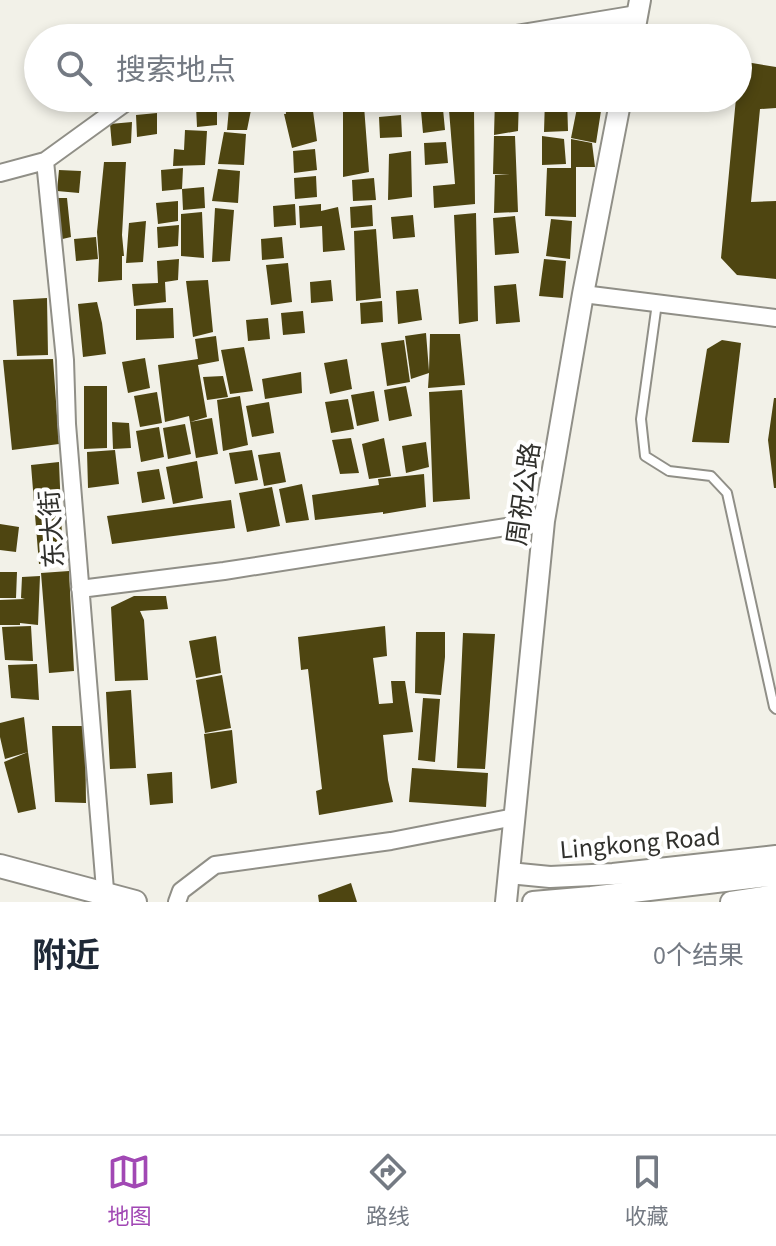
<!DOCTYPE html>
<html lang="zh">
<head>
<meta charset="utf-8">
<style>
  :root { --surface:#fff; --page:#f6f6f7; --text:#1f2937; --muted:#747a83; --line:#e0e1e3; --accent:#a148b4 }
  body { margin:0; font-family:"Source Sans 3","Noto Sans SC",sans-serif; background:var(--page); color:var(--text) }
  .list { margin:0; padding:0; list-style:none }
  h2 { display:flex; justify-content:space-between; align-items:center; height:104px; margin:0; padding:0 32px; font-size:34px }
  h2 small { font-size:26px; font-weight:400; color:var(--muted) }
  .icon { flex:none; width:44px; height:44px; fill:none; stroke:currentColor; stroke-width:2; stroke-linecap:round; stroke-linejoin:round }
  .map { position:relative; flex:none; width:776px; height:902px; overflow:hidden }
  .search { position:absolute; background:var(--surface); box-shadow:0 4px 12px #0003; left:24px; right:24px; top:24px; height:88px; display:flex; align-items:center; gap:20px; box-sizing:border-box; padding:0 28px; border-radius:44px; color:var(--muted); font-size:30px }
  .sheet { height:232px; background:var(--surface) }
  nav { display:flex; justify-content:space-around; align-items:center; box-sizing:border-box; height:112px; border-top:2px solid var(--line); background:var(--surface); font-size:22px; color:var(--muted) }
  nav a { display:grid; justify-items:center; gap:4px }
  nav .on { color:var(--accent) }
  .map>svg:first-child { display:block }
  .building { fill:#4e4511 }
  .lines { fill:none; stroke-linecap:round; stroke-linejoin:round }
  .service-casing { stroke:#908f87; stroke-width:12 }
  .minor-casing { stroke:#908f87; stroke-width:20 }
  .tertiary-casing { stroke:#908f87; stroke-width:24 }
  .secondary-casing { stroke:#908f87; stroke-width:26 }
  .service { stroke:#fff; stroke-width:8 }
  .minor { stroke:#fff; stroke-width:16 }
  .tertiary { stroke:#fff; stroke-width:20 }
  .secondary { stroke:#fff; stroke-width:22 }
  .labels { text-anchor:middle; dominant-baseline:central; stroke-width:8; stroke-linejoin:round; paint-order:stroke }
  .street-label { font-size:26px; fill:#31312d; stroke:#fff }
</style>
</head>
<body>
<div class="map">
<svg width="776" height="902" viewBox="0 0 776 902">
  <rect width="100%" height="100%" fill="#f2f1e8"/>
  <path class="building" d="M585 27 607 29V38H585Z
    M740 61 776 67V108L760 109 751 202 776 201V279L737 275 721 258 736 98H738Z
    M221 98H252L251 105 221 106Z
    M285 98H307L308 111H313L317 141 292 148 284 114H286Z
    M449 98H471L472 104 449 106Z
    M495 98H519L518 131 494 135Z
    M545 98H567L568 131 544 132Z
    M579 98H603L596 143 571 138Z
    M217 104V125L197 127 196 106Z
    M364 106 369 172 343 177V108Z
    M229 108 251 110 247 130H227Z
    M443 109 445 130 423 133 421 111Z
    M449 110H474L475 204 434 208 433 186 455 184Z
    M157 113V134L137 137 136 115Z
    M401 115 402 137 380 138 379 117Z
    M132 122 131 143 112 146 110 124Z
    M185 130 207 131 205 165 173 166 174 149 184 150Z
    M224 132 246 134 244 165 218 164Z
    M494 136H515L518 212 494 213 495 175H510L493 174Z
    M542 136 564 139 566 164 542 165Z
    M571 139 592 143 595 167H576V217L545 216 547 168H571Z
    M446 142 448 163 425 165 424 143Z
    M315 149 317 170 294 173 293 151Z
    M411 151 412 197 388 200 389 154Z
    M104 162H126L122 235 124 256H122V280L98 282 99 259 97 232Z
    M183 168 182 189 162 191 161 170Z
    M218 169 240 171 238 203 212 201Z
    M59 170 81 171 79 193 57 191Z
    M316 176 317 197 295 199 294 178Z
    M374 178 376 200 353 201 352 180Z
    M204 187 205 208 183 210 182 189Z
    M51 198H67L71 237 54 241Z
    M178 201V221L158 224 156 203Z
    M295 204 296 225 274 227 273 206Z
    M321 204V211L338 207 345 250 323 252 322 226 300 228 299 206Z
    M372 205 373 226 351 228 350 207Z
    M215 208 234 210 230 261 212 262Z
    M202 212 204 258 181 256V214Z
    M476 213 478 321 459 324 454 215Z
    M413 215 415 237 393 239 391 217Z
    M515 216 519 253 495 255 493 218Z
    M551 219 572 221 570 259 546 256Z
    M146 221 143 262 126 263 129 223Z
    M179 225 178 246 158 248 157 227Z
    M376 229 381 298 356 301 354 231Z
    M96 237 98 259 76 261 74 239Z
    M282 237 284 258 262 260 261 239Z
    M179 259 178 280 165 282 166 302 134 306 132 284 158 283 157 261Z
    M544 259 566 261 563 298 539 296Z
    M288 263 292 302 271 305 266 265Z
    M208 280 213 332 193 337 186 281Z
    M331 280 333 301 311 303 310 282Z
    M516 284 520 322 496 324 494 286Z
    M418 289 422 320 398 324 396 291Z
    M47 298 48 355 17 356 13 300Z
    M382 301 383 322 361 324 360 303Z
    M97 302 102 323 106 354 83 357 78 304Z
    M173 308 174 338 136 340V309Z
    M303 311 305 333 283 335 281 313Z
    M268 318 270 339 248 341 246 320Z
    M426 333 429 371 430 334H460L465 385 428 388 429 373 411 379 405 336Z
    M216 336 219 361 198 365 207 417 190 422 212 418 218 454 196 458 189 416 165 422 158 365 198 359 195 339Z
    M404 340 410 382 387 386 381 343Z
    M722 340 741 343 729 443 692 442 707 349Z
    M244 347 253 391 230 394 221 350Z
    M145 358 150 388 128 393 122 362Z
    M53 359 59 444 12 450 3 360Z
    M347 359 352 389 330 394 324 363Z
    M301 372 302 393 265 399 262 379Z
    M223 376 228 397 207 400 203 377Z
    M84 386H107V448L84 449Z
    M406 386 412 416 389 421 384 390Z
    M462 390 470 499 433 502 429 392Z
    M374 391 379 421 357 426 351 395Z
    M157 392 162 423 140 427 134 396Z
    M240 396 248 445 223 451 217 400Z
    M774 398H776V488H774L768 440Z
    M348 399 354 429 331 433 325 402Z
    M269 402 274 433 252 437 246 406Z
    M112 422 129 423 131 448 113 449Z
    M185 424 191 454 168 459 163 428Z
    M159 427 164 457 141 462 136 431Z
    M351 438 359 473 340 474 332 440Z
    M384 438 391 476 369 479 362 444Z
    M426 442 429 467 406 473 402 446Z
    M115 450 119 484 88 488 87 452Z
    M252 450 258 480 235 484 229 453Z
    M280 452 286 482 264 486 258 455Z
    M197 461 203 498 173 504 166 467Z
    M59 462 63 562 39 564 31 465Z
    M159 469 165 499 142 503 137 472Z
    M424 474 426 507 383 514V512L315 520 312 495 379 485 378 479Z
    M302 484 309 520 286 523 279 489Z
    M272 487 280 526 247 532 239 493Z
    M231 500 235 528 112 544 107 516Z
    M0 524 19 527 16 552 0 550Z
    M69 571 74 671 49 673 41 573Z
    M0 572H17L16 598H0Z
    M40 576 38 625 20 623V625H0V600L25 599 21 598 22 577Z
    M134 596H166L168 609 140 611 144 620 148 680 115 681 111 607Z
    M31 626 33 661 5 660 2 627Z
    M385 626 387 656 373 658 379 704 393 703 391 681H405L413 732 383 735 388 780 393 802 319 815 316 791 322 789 308 669 301 670 298 637Z
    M416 632H445V657L441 695 415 693Z
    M463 633 495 634 485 769 457 768Z
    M216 636 221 673 196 678 189 641Z
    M37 664 39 700 11 698 8 665Z
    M222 675 231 728 205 733 196 680Z
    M131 690 136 768 110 769 106 692Z
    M423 698 440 699 435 762 418 760Z
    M24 717 28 752 5 759 0 737V723Z
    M52 726H85L86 803 55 802Z
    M232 730 237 783 211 789 204 734Z
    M28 752 36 809 18 813 4 762Z
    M412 768 488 773 486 807 409 802Z
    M172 772 173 803 150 805 147 774Z
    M351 883 357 902H319L318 895Z"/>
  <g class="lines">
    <defs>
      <path id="service" d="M657 303 641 419 645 456 669 471 711 476 727 493 774 707 776 709"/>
      <path id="minor" d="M492 38 637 14
        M45 161 65 360 67 424 106 902
        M0 173 45 161 132 98
        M583 294 776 318
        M80 589 224 571 544 521
        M177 902 181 891 215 865 391 841 515 817"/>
      <path id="tertiary" d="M633 38 640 0
        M509 873 550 877 613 874 776 856
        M506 902 544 521 583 294 621 98
        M533 902 591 897 776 875
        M731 902 776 895"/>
      <path id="secondary" d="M0 866 135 902"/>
    </defs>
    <use href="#service" class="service-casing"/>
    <use href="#minor" class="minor-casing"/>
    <use href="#tertiary" class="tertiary-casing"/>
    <use href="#secondary" class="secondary-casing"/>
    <use href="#service" class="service"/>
    <use href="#minor" class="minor"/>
    <use href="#tertiary" class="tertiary"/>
    <use href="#secondary" class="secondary"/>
  </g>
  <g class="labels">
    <g class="street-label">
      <text transform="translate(524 494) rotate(-82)">周祝公路</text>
      <text transform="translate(52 529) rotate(-94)">东大街</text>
      <text transform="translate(640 843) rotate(-5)">Lingkong Road</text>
    </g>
  </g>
</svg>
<div class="search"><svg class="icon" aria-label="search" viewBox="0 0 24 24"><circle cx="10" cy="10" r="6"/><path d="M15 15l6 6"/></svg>搜索地点</div>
</div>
<section class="sheet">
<h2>附近<small>0个结果</small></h2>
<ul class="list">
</ul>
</section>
<nav>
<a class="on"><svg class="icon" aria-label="map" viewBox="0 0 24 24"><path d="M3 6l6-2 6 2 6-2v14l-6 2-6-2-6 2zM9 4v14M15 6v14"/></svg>地图</a>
<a><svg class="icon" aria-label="directions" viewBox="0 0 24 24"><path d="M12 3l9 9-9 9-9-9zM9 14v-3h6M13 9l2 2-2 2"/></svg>路线</a>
<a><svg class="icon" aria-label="saved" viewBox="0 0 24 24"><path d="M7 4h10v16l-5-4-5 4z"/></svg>收藏</a>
</nav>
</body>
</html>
